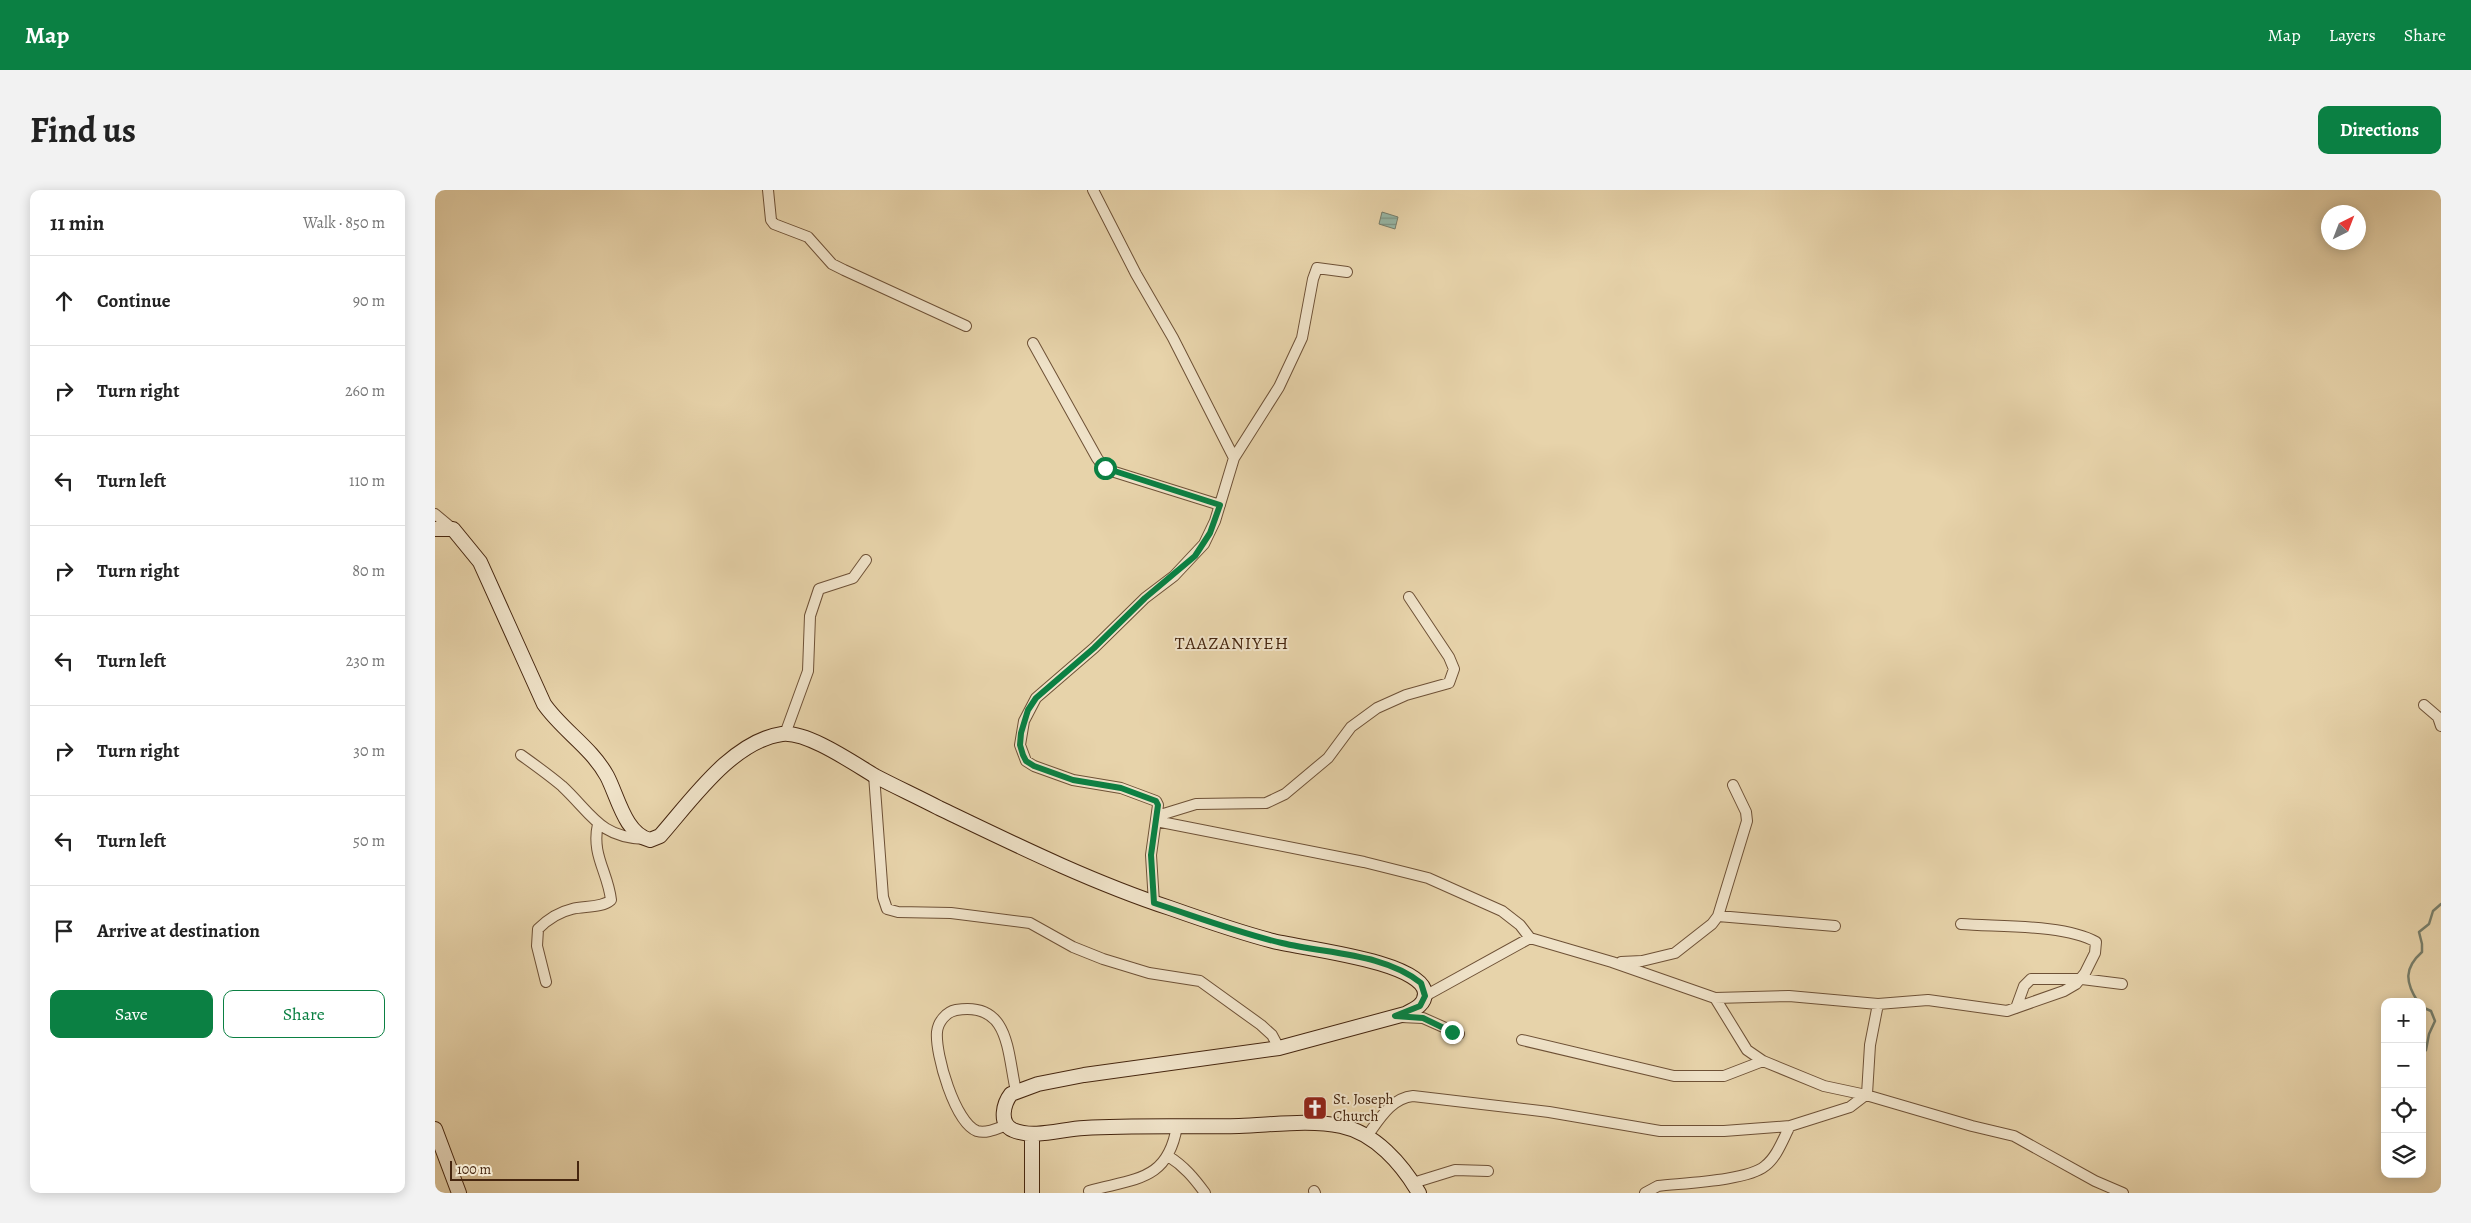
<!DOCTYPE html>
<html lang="en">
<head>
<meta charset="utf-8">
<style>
  :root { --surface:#fff; --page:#f2f2f2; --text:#222; --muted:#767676; --line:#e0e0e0; --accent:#0b8043 }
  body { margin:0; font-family:Alegreya,serif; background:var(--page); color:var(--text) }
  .controls { position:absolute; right:15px; bottom:15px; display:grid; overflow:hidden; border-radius:10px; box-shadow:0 2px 12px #0003 }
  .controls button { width:45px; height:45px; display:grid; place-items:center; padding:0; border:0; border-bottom:1px solid var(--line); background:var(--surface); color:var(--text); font:25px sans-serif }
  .compass { position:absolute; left:1886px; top:15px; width:45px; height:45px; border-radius:50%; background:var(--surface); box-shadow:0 2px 12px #0003; rotate:42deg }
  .scale { position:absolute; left:15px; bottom:12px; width:129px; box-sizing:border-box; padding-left:5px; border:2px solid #46260f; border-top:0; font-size:14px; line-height:18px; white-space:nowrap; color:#46260f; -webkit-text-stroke:4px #efe2c8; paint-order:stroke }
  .stop { position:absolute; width:15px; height:15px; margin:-11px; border:4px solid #0b8043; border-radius:50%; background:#fff }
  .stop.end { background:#0b8043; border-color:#fff; box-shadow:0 1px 5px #0008 }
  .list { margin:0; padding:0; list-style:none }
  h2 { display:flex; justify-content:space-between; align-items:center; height:65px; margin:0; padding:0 20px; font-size:21px }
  h2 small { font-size:16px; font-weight:400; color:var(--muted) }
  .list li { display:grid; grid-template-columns:32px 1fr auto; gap:15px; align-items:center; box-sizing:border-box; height:90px; padding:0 20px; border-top:1px solid var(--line) }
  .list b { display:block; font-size:19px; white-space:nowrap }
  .list em { font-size:16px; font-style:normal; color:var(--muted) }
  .actions { display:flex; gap:10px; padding:15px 20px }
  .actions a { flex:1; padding:11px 0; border:1px solid var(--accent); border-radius:10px; text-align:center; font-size:18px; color:var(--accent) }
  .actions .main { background:var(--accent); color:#fff }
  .icon { flex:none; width:28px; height:28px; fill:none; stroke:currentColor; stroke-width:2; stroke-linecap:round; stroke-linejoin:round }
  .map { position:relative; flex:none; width:2006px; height:1003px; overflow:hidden; border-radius:10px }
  header { display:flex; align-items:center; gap:30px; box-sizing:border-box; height:70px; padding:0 25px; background:var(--accent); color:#fff }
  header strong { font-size:24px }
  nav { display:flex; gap:28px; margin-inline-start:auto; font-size:18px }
  .intro { display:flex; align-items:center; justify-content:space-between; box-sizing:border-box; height:120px; padding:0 30px }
  h1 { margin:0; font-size:35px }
  .button { padding:12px 22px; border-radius:10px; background:var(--accent); color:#fff; font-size:18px; font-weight:700 }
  main { display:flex; gap:30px; padding:0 30px }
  aside { flex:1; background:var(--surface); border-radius:10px; box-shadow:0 2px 12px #0003 }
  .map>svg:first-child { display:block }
  .water { fill:url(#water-rules); stroke:#777e6b }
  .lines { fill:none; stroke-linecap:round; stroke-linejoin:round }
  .stream { stroke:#777e6b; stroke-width:2.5 }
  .street-casing { stroke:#6e5136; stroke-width:12 }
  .secondary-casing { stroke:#46260f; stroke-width:16 }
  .street { stroke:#efe2c8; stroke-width:10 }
  .secondary { stroke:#efe2c8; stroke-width:14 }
  .route { stroke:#0b8043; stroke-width:6 }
  .labels { text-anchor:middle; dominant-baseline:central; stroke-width:4; stroke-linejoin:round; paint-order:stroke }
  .poi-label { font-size:15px; fill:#46260f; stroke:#efe2c8; text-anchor:start }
  .quarter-label { font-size:18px; letter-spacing:1px; fill:#46260f; stroke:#efe2c8 }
</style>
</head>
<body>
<header>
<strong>Map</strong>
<nav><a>Map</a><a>Layers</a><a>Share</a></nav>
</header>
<div class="intro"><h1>Find us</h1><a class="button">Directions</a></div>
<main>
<aside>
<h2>11 min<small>Walk · 850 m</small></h2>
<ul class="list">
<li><svg class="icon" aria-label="ahead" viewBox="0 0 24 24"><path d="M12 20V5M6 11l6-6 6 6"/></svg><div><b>Continue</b></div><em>90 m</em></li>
<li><svg class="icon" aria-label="right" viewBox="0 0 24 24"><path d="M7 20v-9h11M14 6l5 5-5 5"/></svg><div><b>Turn right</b></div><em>260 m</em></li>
<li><svg class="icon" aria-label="left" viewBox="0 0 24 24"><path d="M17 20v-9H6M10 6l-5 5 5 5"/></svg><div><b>Turn left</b></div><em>110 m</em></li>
<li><svg class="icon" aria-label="right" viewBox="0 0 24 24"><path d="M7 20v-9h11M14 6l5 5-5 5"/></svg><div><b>Turn right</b></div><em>80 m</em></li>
<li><svg class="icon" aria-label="left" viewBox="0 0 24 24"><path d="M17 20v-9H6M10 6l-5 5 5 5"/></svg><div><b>Turn left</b></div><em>230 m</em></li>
<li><svg class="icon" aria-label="right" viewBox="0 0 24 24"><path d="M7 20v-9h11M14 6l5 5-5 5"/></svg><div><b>Turn right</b></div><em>30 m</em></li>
<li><svg class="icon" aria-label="left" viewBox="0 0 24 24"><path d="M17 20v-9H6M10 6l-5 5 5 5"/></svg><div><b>Turn left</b></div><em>50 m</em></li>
<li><svg class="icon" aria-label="arrive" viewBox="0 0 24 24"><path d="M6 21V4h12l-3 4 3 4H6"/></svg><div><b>Arrive at destination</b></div></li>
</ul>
<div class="actions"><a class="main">Save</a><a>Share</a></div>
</aside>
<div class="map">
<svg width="2006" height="1003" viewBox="0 0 2006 1003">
  <defs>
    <pattern id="water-rules" width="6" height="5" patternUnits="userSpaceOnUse" patternTransform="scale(1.25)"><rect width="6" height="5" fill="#97b8a8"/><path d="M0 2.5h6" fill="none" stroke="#7d9587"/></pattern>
  </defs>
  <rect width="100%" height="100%" fill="#e7d3aa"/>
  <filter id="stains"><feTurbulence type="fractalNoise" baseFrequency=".004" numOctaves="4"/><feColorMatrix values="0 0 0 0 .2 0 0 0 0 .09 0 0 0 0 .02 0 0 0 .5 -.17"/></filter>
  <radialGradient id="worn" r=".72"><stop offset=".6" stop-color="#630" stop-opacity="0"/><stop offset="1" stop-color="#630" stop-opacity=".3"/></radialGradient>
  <path class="water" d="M947 22 963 27 960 39 944 34Z"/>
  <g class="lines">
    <path class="stream" d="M1983 812C1970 792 1969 778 1987 762V754L1984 742 1994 734 1998 721 2006 714
      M1987 817 1996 821 2000 831 1994 844 1991 860 1987 864"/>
    <defs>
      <path id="street" d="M333 0 336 30 339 34 373 47 397 74 409 80 531 136
        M658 0 701 84 738 148 799 268
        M598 153 662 268 670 279 785 315
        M0 324 18 339
        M1989 515 2003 527 2006 536
        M350 544 373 481 375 426 384 399 418 388 431 370
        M86 565C100 575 114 585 127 596 157 624 164 647 209 649
        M439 585 448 707 452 719 463 722 516 723 595 733 638 757 668 769 714 783 765 791 826 835 837 845 844 858
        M722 626 761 614 831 613 850 604 893 568 916 537 942 518 971 505 1014 493 1019 479 1014 467 974 407
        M721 631 929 672 993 688 1067 721 1085 735 1095 748 1177 772 1280 808 1354 806 1443 814
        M719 713 716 665 723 615 721 611 686 598 638 590 599 576 591 571 585 555 589 531 601 508 659 458 710 408 739 386 769 354 780 331 799 268 844 197 867 148 878 89 882 78 912 82
        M1283 726 1400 736
        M1186 772 1207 771 1240 763 1277 734 1283 726 1312 631 1311 622 1298 595
        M111 792 102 756 103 739C112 730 124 722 137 719 149 716 167 718 176 710 173 682 156 665 163 634
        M990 806 1095 748
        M1581 818 1589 796 1596 789H1647L1687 794
        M966 827 988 828 1024 844
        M1087 850 1239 886H1289L1328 871 1312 860 1280 808
        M1328 871 1389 896 1431 905 1537 936 1579 946 1660 991 1688 1003
        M572 935C563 938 552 944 542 941 520 933 500 864 502 842 503 832 511 822 521 820 575 811 572 862 581 901
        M932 946C944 930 956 908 978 906L1114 922 1225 941H1289L1355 936
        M733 966C749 976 759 988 770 1003
        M978 993 1020 980 1053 981
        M654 1001C701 988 733 991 742 936
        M879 1001 880 1003
        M1210 1003 1223 996C1247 993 1312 991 1330 976 1342 967 1348 949 1355 936L1415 917 1432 904 1435 855 1443 814 1493 810 1572 821 1629 801 1641 794 1650 783 1660 763 1661 752C1630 734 1563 737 1526 734"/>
      <path id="secondary" d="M0 339H18L45 372 109 514C127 540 156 557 172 586 183 607 190 644 215 650L225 646C256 611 297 551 347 544 372 541 418 573 440 586 461 597 483 607 504 618 579 654 656 692 735 718 769 730 803 742 838 751 864 758 988 771 990 803 990 815 980 819 970 824L844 858 649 885 603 894 576 904C569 913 563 933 578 940 599 949 627 939 649 938 700 935 752 937 804 936 836 935 875 929 906 936 940 943 967 974 984 1003
        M0 939 24 1003
        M597 944V1003"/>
    </defs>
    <use href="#street" class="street-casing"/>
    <use href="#secondary" class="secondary-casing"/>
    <use href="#street" class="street"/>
    <use href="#secondary" class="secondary"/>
  </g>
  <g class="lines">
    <path class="route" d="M670 278 785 315 775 343 760 366 710 408 659 458 601 508 593 520 586 543 585 555 588 565 591 571 599 576 638 590 686 598 721 611 723 615 716 665 719 713C762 727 804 743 847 753 892 764 949 763 986 793L990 806 985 816 960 826 988 828 1017 842"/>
  </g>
  <defs>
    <symbol id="church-square" viewBox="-11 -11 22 22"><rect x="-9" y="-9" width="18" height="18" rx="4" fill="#8f2418" stroke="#efe2c8"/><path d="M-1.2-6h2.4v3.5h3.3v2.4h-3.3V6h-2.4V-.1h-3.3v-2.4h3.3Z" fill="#fff"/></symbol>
  </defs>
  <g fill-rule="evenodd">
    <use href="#church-square" x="866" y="904" width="28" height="28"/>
  </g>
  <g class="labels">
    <g class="poi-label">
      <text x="898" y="909">St. Joseph<tspan x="898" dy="17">Church</tspan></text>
    </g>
    <g class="quarter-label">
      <text x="797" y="453">TAAZANIYEH</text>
    </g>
  </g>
  <rect width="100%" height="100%" filter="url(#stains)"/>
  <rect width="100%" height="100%" fill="url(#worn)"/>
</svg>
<div class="controls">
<button>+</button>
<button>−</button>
<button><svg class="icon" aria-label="locate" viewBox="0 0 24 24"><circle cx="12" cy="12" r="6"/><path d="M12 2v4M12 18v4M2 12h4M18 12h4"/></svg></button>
<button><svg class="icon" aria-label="layers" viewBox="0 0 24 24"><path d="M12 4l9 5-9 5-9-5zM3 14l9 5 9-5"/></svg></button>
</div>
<svg class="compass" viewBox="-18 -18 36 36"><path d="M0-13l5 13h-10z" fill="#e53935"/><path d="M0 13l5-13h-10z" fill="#767676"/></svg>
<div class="scale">100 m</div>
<div class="stop" style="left:670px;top:278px"></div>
<div class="stop end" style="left:1017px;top:842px"></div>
</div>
</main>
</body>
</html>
